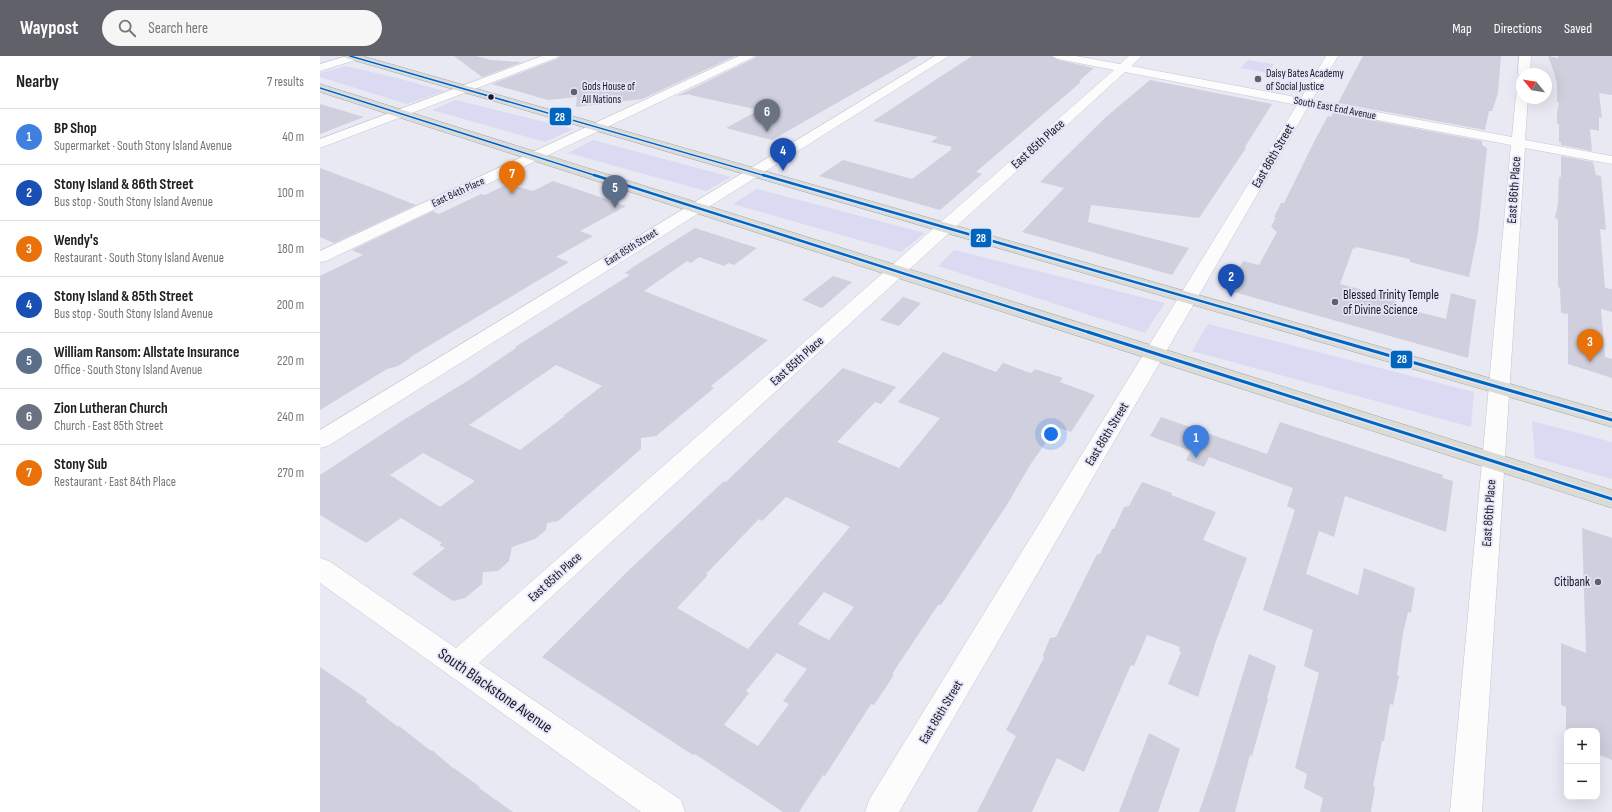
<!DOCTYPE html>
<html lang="en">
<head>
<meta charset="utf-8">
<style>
  :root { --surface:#fff; --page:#f6f6f6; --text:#202124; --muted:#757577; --line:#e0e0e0; --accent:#61616a }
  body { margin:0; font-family:"Sofia Sans Condensed",sans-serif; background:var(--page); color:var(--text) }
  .controls { position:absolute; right:12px; bottom:12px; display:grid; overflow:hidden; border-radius:8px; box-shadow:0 4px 16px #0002 }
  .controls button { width:36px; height:36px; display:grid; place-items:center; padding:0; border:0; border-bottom:1px solid var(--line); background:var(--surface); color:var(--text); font:20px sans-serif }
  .compass { position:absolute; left:1196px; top:12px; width:36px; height:36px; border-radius:50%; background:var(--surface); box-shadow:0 4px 16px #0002; rotate:300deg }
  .you { position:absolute; left:731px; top:378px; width:14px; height:14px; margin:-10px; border:3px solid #fff; border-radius:50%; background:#1a73e8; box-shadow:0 0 0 6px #1a73e833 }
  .badge { display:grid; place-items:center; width:26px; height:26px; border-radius:50%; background:var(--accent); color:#fff; font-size:13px; font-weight:700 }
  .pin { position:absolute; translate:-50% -33px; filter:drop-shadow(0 1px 2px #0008) }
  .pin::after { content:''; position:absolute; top:21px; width:14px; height:12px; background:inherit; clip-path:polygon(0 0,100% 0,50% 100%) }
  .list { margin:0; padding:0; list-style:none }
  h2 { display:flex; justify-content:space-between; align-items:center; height:52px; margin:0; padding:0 16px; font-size:17px }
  h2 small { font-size:13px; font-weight:400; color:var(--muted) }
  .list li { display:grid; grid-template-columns:26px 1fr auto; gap:12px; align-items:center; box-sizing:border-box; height:56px; padding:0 16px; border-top:1px solid var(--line) }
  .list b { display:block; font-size:15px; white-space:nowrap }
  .list p { margin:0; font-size:13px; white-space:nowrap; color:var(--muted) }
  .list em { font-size:13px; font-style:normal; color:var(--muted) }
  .icon { flex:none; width:22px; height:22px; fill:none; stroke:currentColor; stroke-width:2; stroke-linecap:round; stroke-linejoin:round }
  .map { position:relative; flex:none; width:1292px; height:756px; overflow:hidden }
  header { display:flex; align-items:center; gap:24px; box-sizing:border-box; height:56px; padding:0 20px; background:var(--accent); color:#fff }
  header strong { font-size:19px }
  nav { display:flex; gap:22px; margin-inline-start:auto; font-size:14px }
  .search { width:280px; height:36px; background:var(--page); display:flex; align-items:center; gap:10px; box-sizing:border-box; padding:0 14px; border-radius:22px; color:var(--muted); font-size:15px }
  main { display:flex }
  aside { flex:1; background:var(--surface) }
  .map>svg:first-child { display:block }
  .green { fill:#dadaf2 }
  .building { fill:#cfcfdd; fill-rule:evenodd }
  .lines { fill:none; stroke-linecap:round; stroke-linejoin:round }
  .street-casing { stroke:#c4c5ce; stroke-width:1 }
  .highway-casing { stroke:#a5a7a4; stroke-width:1 }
  .street { fill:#fcfcfd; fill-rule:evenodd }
  .highway { fill:#dadbd5; fill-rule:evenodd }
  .bus-1-far2-casing { stroke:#e4e5f9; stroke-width:3 }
  .bus-1-far1-casing { stroke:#e4e5f9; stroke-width:5 }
  .bus-1-casing { stroke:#e4e5f9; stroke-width:6 }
  .bus-1-far2 { stroke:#0065bd; stroke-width:1.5 }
  .bus-1-far1 { stroke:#0065bd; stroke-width:2.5 }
  .bus-1 { stroke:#0065bd; stroke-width:3 }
  .poi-dot { fill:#61616a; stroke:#e4e5f9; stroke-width:1.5 }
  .bus-dot { fill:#18181f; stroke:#e4e5f9; stroke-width:1.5 }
  .labels { text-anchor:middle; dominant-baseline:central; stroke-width:3.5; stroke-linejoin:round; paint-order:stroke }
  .far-poi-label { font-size:11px; fill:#18181f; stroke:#e4e5f9; text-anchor:start }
  .far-street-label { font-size:11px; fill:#18181f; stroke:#e4e5f9 }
  .street-label { font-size:13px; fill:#18181f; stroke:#e4e5f9 }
  .poi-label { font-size:13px; fill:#18181f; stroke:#e4e5f9; text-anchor:start }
  .near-street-label { font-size:16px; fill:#18181f; stroke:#e4e5f9 }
  .line-badge { stroke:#e4e5f9; stroke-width:1.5 }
  .badge-label { font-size:11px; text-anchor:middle; font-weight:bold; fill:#fff }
</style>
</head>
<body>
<header>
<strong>Waypost</strong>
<div class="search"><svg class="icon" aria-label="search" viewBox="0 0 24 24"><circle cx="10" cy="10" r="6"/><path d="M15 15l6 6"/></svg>Search here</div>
<nav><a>Map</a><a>Directions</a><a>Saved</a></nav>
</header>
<main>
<aside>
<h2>Nearby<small>7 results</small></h2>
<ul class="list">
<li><span class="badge" style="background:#3f7fe0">1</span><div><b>BP Shop</b><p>Supermarket · South Stony Island Avenue</p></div><em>40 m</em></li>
<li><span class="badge" style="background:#1a4fb4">2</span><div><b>Stony Island &amp; 86th Street</b><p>Bus stop · South Stony Island Avenue</p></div><em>100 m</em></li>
<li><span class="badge" style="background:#e8710a">3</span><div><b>Wendy's</b><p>Restaurant · South Stony Island Avenue</p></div><em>180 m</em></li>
<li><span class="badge" style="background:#1a4fb4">4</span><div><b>Stony Island &amp; 85th Street</b><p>Bus stop · South Stony Island Avenue</p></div><em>200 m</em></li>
<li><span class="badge" style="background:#5c6f8a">5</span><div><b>William Ransom: Allstate Insurance</b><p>Office · South Stony Island Avenue</p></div><em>220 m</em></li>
<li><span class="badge" style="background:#6b7280">6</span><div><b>Zion Lutheran Church</b><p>Church · East 85th Street</p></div><em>240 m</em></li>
<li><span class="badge" style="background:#e8710a">7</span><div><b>Stony Sub</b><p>Restaurant · East 84th Place</p></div><em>270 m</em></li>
</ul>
</aside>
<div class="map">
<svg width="1292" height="756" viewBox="0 0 1292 756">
  <rect width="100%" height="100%" fill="#e9e9f4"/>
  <path class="green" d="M928 4 954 8 948 17 921 12Z
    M26 10 77 22 124 35 87 48 0 21V17Z
    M136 44 253 73 225 86 112 54Z
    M273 84 411 121 386 135 248 97Z
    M437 133 605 177 581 196 413 148Z
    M634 194 845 247 825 277 618 210Z
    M888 268 1154 336 1151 371 872 295Z
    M1212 365 1292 386V423L1215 402Z"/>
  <path class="building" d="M134 0H156L170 4 202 6 162 21Z
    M240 0H415L322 43 256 51 257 41 228 44 172 28 237 3Z
    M436 0H599L452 84 406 72 439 54 370 39 371 38 357 40 433 3Z
    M652 0H731L738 4 774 12 759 25 761 26 656 116 662 118 620 154 499 120 523 104 592 123 632 93H630L632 91 611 86 618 81 553 65Z
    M1043 0H1181L1178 37 1172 55H1169L1165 74 1018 47Z
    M1228 0 1238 2V0H1292V39L1279 37 1282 62 1279 61V75L1270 73 1272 95 1241 89V86H1239V68H1237V57L1239 47 1237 46V28L1234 16Z
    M830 24 952 48 925 91 926 92 879 162 771 149 768 166 869 192 852 219 702 176 744 132 720 126 786 61Z
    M0 48 44 61 0 78Z
    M1013 57 1162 85V89L1167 92 1158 177 1149 221 1090 206V203L1036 191 1035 193 1033 192 1020 228 1077 243 1075 250 1126 263 1131 237 1156 244 1148 302 907 234 923 205 939 209 957 176 951 171 956 161H954L961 147H964L996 82 1008 60 1011 61Z
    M1241 100 1273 106 1276 119 1281 120 1286 174 1280 173 1285 232 1292 233V256L1281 253 1285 301 1292 303V322L1248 308V258L1241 257 1240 232 1238 231V163L1235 162 1238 148 1239 121H1241Z
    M0 112 45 129 96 149 14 187 0 181Z
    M233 125 306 150 260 175 273 180 236 201 249 206 92 300 89 303 78 310 67 313 0 354V220L43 199 32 194 113 155 119 158 161 138 165 139 188 128 213 135Z
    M375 172 437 192 414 209 408 207 404 210 379 201 371 207 367 205 324 235 448 284 391 330 394 332 336 380 321 382V393L238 465 227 467 226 474 215 483 192 491 189 505 178 515 163 516 162 528 145 542 133 545 92 518 125 492 119 489 122 487 81 462 46 487 0 459V419L85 363 149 324 196 292 195 291 310 219 305 217 311 213H310ZM236 309 282 330 243 360H245L200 394 149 369ZM103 397 155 425 120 451 70 419Z
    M513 220 532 226 502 252 482 244Z
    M583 241 601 247 579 270 560 264Z
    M623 296 676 316 683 307 711 317 715 313 743 322 740 326 775 339 751 376 737 371 710 409 688 447 621 549H618L572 618 574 619 554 649 551 648 505 720 503 719 479 756H463L375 698 373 699 222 601 310 513 404 425 406 426 523 312 576 331 561 348 555 346 517 386 579 412 620 362 578 346ZM466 441 530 471 428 593 357 552 388 519 386 518 439 463 442 465ZM504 536 534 551 509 584 478 568ZM457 597 487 613 463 645 469 648 438 690 404 669 429 637 426 635Z
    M841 361 947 398 960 366 1123 419 1122 422 1133 425 1126 476 1025 440 1014 481 999 475 986 518 1038 539 1044 512 1095 532 1091 557 1088 556 1083 577 1077 619 1079 620 1073 649 1070 648 1064 685H1062L1053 730 1055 731 1051 756H1000L1003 742 984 732 987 718 975 712 999 617 984 610 993 574 943 554 975 454 967 450 973 432 889 401 884 411 866 404 871 395 830 380Z
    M822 426 852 437 851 439 896 456 883 484 927 502 896 585 878 641 848 628 861 596 859 595 860 591 827 579 814 610 811 609 764 716 737 702 712 756H657L696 680 686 674 724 602 723 599 730 582 736 581 777 498H780L792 473H794L804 451 809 450Z
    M1262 472 1292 482V704L1277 698V675H1247L1246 685V651L1241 649V587L1266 597Z
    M929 598 956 610 947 642 948 643 932 700 930 699 915 756H879L895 710Z
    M0 611 34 634 47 643 46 646 78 671 79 670 111 695 112 694 134 713V712L160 731 159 732 193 756H0Z
    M829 677 860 693 838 756H799Z"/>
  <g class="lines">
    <defs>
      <path id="street" d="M27 0H44L42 2 0 15V8Z
        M222 0H238L236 2 0 92V83Z
        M419 0H434L432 2 6 205 0 206V195Z
        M615 0H629L8 390 0 392V374Z
        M732 0H756L800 8 809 0H822L811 10 981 42 1006 0H1018L992 44 1192 81 1196 39 1198 36 1202 35V42H1208L1205 84 1292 100V108L1205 92 1162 756H1130L1191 89 988 51 579 756H545L549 744 977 49 805 16 159 607 361 744 365 756H321L0 527V502L9 505 136 592 794 14 738 3Z
        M1199 0H1211L1210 18H1202V21L1198 18Z"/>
      <path id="highway" d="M24 0H42L1292 357V371L26 2Z
        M0 28 1292 434V452L0 36Z"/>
    </defs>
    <use href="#street" class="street-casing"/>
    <use href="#highway" class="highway-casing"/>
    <use href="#street" class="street"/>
    <use href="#highway" class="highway"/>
    <defs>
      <path id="bus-1-far2" d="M30 0 446 120
        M0 32 277 120"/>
      <path id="bus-1-far1" d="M274 119 771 277
        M443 119 992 277"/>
      <path id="bus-1" d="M768 276 1292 443
        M988 276 1292 364"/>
    </defs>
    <use href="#bus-1-far2" class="bus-1-far2-casing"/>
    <use href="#bus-1-far1" class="bus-1-far1-casing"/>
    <use href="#bus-1" class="bus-1-casing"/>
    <use href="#bus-1-far2" class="bus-1-far2"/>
    <use href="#bus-1-far1" class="bus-1-far1"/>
    <use href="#bus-1" class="bus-1"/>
  </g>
  <g class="poi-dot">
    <circle cx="938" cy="23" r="4"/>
    <circle cx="254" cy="36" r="4"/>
    <circle cx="1015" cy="246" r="4"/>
    <circle cx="1278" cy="526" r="4"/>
  </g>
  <circle class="bus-dot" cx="171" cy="41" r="3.5"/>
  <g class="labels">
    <g class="far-poi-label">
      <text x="946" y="17">Daisy Bates Academy<tspan x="946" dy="13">of Social Justice</tspan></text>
      <text x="262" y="30">Gods House of<tspan x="262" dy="13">All Nations</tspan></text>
    </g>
    <g class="far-street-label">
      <text transform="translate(1015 52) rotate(11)">South East End Avenue</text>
      <text transform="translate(138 136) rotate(-25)">East 84th Place</text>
      <text transform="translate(311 191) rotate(-32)">East 85th Street</text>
    </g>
    <g class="street-label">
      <text transform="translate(718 88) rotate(-42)">East 85th Place</text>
      <text transform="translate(953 100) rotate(-60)">East 86th Street</text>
      <text transform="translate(1194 134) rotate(-86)">East 86th Place</text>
      <text transform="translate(477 305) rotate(-42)">East 85th Place</text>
      <text transform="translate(787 378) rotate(-59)">East 86th Street</text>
      <text transform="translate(1169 457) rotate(-86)">East 86th Place</text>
      <text transform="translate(235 521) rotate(-42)">East 85th Place</text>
      <text transform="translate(621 656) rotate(-59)">East 86th Street</text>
    </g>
    <g class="poi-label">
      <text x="1023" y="239">Blessed Trinity Temple<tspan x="1023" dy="15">of Divine Science</tspan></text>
      <text x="1270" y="526" text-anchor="end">Citibank</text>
    </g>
    <g class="near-street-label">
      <text transform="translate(175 635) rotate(35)">South Blackstone Avenue</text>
    </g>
  </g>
  <g class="line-badge">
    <rect x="229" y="51" width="23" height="19" rx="4" fill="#0065bd"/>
    <rect x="650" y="172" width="22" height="20" rx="4" fill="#0065bd"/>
    <rect x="1070" y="294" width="23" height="19" rx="4" fill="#0065bd"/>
  </g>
  <g class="badge-label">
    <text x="240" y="65">28</text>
    <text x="661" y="186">28</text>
    <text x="1082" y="307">28</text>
  </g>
</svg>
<div class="controls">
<button>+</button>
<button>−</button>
</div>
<svg class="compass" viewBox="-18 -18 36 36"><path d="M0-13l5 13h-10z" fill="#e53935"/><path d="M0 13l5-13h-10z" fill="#757577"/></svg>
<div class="you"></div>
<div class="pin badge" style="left:876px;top:402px;background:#3f7fe0">1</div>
<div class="pin badge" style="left:911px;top:241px;background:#1a4fb4">2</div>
<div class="pin badge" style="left:1270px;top:306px;background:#e8710a">3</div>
<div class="pin badge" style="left:463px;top:115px;background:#1a4fb4">4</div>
<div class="pin badge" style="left:295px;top:152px;background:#5c6f8a">5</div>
<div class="pin badge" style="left:447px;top:76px;background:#6b7280">6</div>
<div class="pin badge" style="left:192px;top:138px;background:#e8710a">7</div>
</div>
</main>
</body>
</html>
